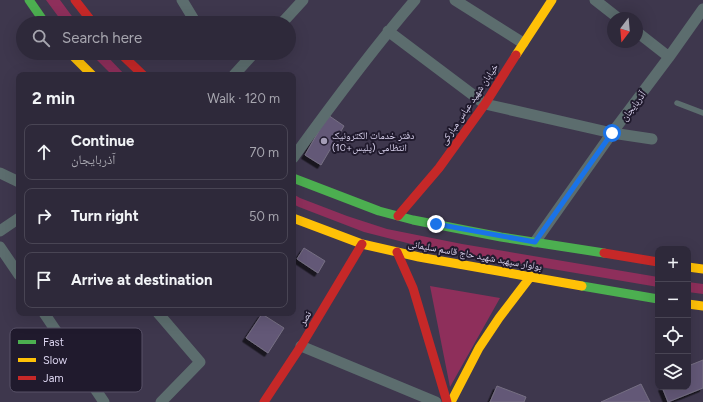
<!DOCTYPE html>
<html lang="en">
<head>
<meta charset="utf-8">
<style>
  :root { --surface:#2e293a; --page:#3a3545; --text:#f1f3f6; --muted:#a7a6af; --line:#494554 }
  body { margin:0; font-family:Figtree,"Noto Naskh Arabic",sans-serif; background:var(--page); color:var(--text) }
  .controls { position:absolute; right:12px; bottom:12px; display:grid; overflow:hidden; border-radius:8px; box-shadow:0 4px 16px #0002 }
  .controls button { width:36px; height:36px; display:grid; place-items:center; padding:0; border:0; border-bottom:1px solid var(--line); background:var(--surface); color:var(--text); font:20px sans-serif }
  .compass { position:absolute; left:607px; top:12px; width:36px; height:36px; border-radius:50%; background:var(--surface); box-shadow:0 4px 16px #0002; rotate:196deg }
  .stop { position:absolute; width:12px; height:12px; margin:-9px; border:3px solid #1a73e8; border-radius:50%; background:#fff }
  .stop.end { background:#1a73e8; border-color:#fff; box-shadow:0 1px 4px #0008 }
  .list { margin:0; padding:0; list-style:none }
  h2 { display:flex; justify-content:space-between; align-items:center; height:52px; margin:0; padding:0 16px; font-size:17px }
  h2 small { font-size:13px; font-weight:400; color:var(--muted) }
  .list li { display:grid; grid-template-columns:26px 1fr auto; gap:12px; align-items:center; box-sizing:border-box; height:56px; margin:0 8px 8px; padding:0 8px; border:1px solid var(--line); border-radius:8px }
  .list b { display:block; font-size:15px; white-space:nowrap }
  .list p { margin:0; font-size:13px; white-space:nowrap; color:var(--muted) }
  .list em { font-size:13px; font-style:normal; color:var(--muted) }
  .icon { flex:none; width:22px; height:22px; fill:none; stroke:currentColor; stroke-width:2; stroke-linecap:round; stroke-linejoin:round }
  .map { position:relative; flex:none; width:703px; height:402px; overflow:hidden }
  .search { position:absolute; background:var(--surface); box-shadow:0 4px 16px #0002; left:16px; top:16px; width:280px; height:44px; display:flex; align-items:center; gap:10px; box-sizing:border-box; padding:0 14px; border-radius:22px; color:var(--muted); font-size:15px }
  .panel { position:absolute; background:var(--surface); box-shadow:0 4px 16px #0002; left:16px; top:72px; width:280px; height:244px; border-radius:8px }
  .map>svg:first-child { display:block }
  .green { fill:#8e2f5b }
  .building { fill:#635977; stroke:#766f83; filter:url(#shadow) }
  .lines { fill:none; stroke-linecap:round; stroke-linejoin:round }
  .lane { stroke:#5c6d6e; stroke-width:5.5 }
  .street { stroke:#5c6d6e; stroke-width:11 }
  .fast { stroke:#4caf50; stroke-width:9 }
  .slow { stroke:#ffc107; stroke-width:9 }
  .jam { stroke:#c62828; stroke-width:9 }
  .route { stroke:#1a73e8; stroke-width:5 }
  .poi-dot { fill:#a59eb7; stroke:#201a2d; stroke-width:1.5 }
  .labels { text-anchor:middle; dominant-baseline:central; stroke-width:4; stroke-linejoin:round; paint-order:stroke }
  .street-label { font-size:10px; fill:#dcd5f0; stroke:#201a2d }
  .poi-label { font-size:10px; fill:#dcd5f0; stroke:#201a2d; text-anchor:start }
  .key { fill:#201a2d; stroke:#585268; stroke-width:1 }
  .key-label { font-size:11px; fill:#dcd5f0 }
</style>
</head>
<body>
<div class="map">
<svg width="703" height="402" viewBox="0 0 703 402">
  <defs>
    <filter id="shadow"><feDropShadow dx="-3.5" dy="3.5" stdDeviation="0" flood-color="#0009"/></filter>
  </defs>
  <rect width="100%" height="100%" fill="#3e374d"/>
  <path class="green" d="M46 0H60L77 23H63Z
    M90 53H104L125 75H112Z
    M293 194 300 198 347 216 387 229 462 244 658 277V287L452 252 415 245 364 232 299 207 293 204Z
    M688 282 703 284V294L688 292Z
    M430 286 500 298 450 387Z"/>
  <path class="building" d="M328 115 344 126 321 165 305 155Z
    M304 248 325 261 318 273 297 259Z
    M262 314 284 328 268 353 246 338Z
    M703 360V388L668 402 662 387H688V366Z
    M641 384 650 402H601Z
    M497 386 526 397 524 402H490Z"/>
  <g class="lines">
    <path class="lane" d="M677 103 703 113"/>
    <path class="street" d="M182 0 196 23
      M455 0 523 43
      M595 0 618 18
      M282 23 303 0
      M388 31 485 104 612 133 652 139
      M637 32 669 57
      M234 75 254 53
      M293 158C332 104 372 50 415 0
      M0 173 19 182
      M0 231 19 218
      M535 242 612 133 669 57 703 9
      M0 247 19 275
      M44 313 104 402
      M158 313 200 362 161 402
      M301 346 436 402"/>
    <path class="fast" d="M29 0 45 23
      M293 178 379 211 413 220 501 237 604 253
      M582 286 658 299"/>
    <path class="slow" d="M70 53 92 75
      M516 55 552 0
      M293 218 362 244 419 257 582 286
      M688 267 703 269
      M688 304 703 306
      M451 402 479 348 499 318 531 276"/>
    <path class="jam" d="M75 0 93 23
      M120 53 143 75
      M398 216 439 168 485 104 516 55
      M397 252 413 288 447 402
      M604 253 658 262
      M264 402 301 346 362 244"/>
  </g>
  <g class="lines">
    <path class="route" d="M436 224 535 242 612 133"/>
  </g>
  <circle class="poi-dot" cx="324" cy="141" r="4"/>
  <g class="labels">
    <g class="street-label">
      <text transform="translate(469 104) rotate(-56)">خیابان شهید عباس مبارکی</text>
      <text transform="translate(633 106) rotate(-53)">آذربایجان</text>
      <text transform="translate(475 255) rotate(10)">بولوار سپهبد شهید حاج قاسم سلیمانی</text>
      <text transform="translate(305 318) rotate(-59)">نصر</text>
    </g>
    <g class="poi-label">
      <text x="332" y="135">دفتر خدمات الکترونیک<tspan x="332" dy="12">انتظامی (پلیس+10)</tspan></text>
    </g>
  </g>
  <rect x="10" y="328" width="132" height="64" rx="6" class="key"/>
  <rect x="18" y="340" width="18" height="4" fill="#4caf50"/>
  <rect x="18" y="358" width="18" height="4" fill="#ffc107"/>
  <rect x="18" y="376" width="18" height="4" fill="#c62828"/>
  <g class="key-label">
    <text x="43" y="346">Fast</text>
    <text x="43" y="364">Slow</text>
    <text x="43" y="382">Jam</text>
  </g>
</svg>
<div class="controls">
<button>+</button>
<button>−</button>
<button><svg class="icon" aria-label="locate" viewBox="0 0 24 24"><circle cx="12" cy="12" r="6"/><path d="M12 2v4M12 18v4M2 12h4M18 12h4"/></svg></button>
<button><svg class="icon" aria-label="layers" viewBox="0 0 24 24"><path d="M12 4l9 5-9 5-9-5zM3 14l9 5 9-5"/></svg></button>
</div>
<svg class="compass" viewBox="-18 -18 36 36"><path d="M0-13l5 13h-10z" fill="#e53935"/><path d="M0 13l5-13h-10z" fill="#a7a6af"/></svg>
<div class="stop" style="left:612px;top:133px"></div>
<div class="stop end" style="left:436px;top:224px"></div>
<div class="search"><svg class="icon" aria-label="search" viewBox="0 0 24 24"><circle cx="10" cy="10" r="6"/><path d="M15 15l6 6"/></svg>Search here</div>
<section class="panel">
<h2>2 min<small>Walk · 120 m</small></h2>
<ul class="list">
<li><svg class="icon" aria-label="ahead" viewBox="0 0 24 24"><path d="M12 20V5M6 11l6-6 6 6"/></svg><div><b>Continue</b><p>آذربایجان</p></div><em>70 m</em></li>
<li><svg class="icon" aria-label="right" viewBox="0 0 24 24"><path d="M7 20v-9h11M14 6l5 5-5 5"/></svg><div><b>Turn right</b></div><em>50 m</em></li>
<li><svg class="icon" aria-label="arrive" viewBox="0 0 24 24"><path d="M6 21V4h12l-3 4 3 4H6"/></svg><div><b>Arrive at destination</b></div></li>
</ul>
</section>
</div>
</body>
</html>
